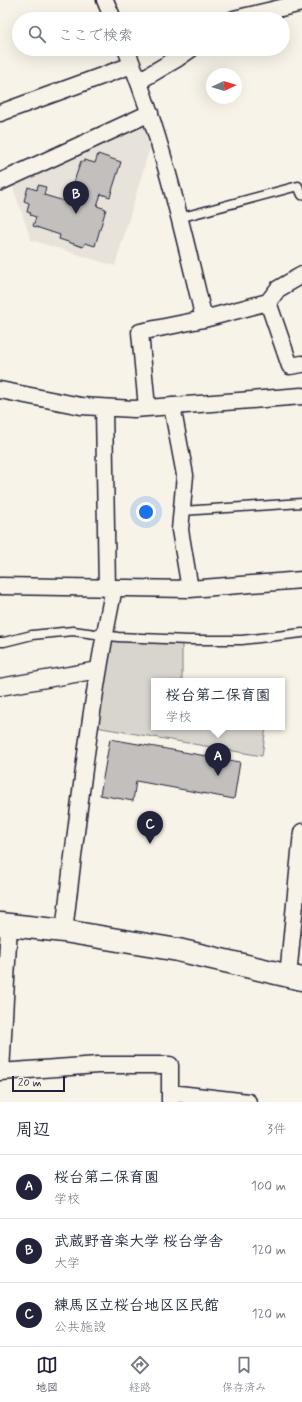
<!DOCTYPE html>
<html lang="ja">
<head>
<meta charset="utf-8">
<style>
  :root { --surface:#fff; --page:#f2f2f3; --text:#1f2937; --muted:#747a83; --line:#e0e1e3; --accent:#22223b }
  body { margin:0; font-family:Mynerve,"Klee One",sans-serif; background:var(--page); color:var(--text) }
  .compass { position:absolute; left:206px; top:68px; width:36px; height:36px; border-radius:50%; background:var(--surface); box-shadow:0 4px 16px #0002; rotate:86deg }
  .scale { position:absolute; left:12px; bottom:10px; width:53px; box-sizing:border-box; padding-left:4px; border:2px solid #22223b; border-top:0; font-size:11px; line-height:14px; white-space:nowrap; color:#22223b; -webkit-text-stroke:3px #f7f3e8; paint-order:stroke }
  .you { position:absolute; left:146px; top:512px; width:14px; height:14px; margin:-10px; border:3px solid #fff; border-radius:50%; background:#1a73e8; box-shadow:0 0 0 6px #1a73e833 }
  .badge { display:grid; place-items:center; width:26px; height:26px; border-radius:50%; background:var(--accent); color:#fff; font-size:13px; font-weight:700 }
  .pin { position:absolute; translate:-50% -33px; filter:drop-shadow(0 1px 2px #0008) }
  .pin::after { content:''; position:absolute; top:21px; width:14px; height:12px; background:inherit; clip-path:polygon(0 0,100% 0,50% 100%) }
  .popup { position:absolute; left:151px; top:678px; width:134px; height:52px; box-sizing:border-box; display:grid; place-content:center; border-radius:0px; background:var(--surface); filter:drop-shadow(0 1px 3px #0005); font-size:13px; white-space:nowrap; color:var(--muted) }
  .popup b { font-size:15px; color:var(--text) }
  .popup::after { content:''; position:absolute; left:50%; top:100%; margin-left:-8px; border:8px solid transparent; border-top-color:var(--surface) }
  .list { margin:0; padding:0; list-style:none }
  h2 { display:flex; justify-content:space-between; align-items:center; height:52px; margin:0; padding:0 16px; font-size:17px }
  h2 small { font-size:13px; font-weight:400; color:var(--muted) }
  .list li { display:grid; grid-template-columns:26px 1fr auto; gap:12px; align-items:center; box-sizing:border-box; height:64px; padding:0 16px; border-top:1px solid var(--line) }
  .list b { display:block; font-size:15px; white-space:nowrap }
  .list p { margin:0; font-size:13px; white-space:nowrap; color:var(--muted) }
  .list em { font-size:13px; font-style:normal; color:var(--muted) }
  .icon { flex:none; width:22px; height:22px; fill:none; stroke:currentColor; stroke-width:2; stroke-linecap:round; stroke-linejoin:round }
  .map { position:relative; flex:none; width:302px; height:1102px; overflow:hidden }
  .search { position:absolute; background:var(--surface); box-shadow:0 4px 16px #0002; left:12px; right:12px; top:12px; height:44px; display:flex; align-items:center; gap:10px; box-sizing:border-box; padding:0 14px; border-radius:22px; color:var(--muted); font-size:15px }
  .sheet { height:244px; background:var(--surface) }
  nav { display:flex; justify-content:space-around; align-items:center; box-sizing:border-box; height:56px; border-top:1px solid var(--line); background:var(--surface); font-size:11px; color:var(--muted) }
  nav a { display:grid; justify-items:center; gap:2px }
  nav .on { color:var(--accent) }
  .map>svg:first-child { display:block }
  .built { fill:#e7e3db }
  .green { fill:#d8d5cf; stroke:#7d7c85 }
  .building { fill:#c2bfbd; stroke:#22223b }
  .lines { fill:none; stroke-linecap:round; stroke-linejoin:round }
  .lane-casing { stroke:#22223b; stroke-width:11 }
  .street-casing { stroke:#22223b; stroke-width:19 }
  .secondary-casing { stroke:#22223b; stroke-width:25 }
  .lane { stroke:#f7f3e8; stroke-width:8 }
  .street { stroke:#f7f3e8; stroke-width:16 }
  .secondary { stroke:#f7f3e8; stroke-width:22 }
</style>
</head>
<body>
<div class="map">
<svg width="302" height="1102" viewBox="0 0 302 1102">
  <rect width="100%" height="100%" fill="#f7f3e8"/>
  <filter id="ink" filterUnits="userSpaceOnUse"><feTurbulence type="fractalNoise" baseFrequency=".025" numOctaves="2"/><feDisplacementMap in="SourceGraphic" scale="8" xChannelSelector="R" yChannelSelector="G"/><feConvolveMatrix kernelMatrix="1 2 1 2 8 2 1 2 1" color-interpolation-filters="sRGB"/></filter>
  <g filter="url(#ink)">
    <path class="built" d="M138 126 146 127 151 144 115 266 31 240 13 187Z"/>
    <path class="green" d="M111 641 182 644V681H154V727H266L262 756 96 727Z"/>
    <path class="building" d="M98 154 121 162 110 197 101 194 97 206 106 209 95 246 85 243 83 247 59 239 60 235 33 226 36 217 30 215 31 213 27 212 29 203 24 201 28 187 37 190 38 185 46 187 44 195 71 203 75 191 71 190 81 161 84 162V160L95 163Z
      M110 739 240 762 234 799 136 781 133 801 100 795Z"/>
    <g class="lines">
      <defs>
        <path id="lane" d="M179 218 298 186 302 195
          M182 511 302 503
          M0 642H4L32 635 73 631 118 637 188 640H242L302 633"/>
        <path id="street" d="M105 0 113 19
          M234 19 302 3
          M126 49C162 137 182 227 204 319
          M139 81 178 58 191 49
          M0 113 132 65
          M0 182 150 113
          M268 302 278 289 302 275
          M0 390 81 406 134 409 302 396
          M172 406 185 475 180 530 190 589
          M104 408 107 589
          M147 408 140 332 204 319 268 302 290 366 302 364
          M0 586 190 589 302 580
          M0 687 98 670
          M64 931C78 817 90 702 114 588
          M288 976 302 832
          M0 1072 98 1065H170V1102
          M1 1072 9 925
          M170 1093 248 1102"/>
        <path id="secondary" d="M0 924 64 931 178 950 302 979"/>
      </defs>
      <use href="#lane" class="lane-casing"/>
      <use href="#street" class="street-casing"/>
      <use href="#secondary" class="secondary-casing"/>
      <use href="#lane" class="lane"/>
      <use href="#street" class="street"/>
      <use href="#secondary" class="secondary"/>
    </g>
  </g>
</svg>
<svg class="compass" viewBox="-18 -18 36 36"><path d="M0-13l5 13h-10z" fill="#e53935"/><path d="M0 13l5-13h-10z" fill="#747a83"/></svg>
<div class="scale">20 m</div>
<div class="you"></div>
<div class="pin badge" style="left:218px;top:776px">A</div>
<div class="popup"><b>桜台第二保育園</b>学校</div>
<div class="pin badge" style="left:76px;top:214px">B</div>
<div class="pin badge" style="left:150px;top:844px">C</div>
<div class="search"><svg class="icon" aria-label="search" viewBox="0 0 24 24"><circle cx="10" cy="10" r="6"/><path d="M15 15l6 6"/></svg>ここで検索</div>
</div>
<section class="sheet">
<h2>周辺<small>3件</small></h2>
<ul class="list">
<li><span class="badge">A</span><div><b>桜台第二保育園</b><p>学校</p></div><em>100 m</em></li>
<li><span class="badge">B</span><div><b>武蔵野音楽大学 桜台学舎</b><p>大学</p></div><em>120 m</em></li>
<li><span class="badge">C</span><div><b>練馬区立桜台地区区民館</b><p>公共施設</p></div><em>120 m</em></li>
</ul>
</section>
<nav>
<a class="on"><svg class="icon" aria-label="map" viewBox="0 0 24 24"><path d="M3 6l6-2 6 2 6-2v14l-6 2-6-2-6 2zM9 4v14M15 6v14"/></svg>地図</a>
<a><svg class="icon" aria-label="directions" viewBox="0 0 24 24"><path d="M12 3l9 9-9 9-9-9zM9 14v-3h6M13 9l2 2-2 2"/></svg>経路</a>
<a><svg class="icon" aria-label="saved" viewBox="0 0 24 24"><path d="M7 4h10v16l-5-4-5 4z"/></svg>保存済み</a>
</nav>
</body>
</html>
